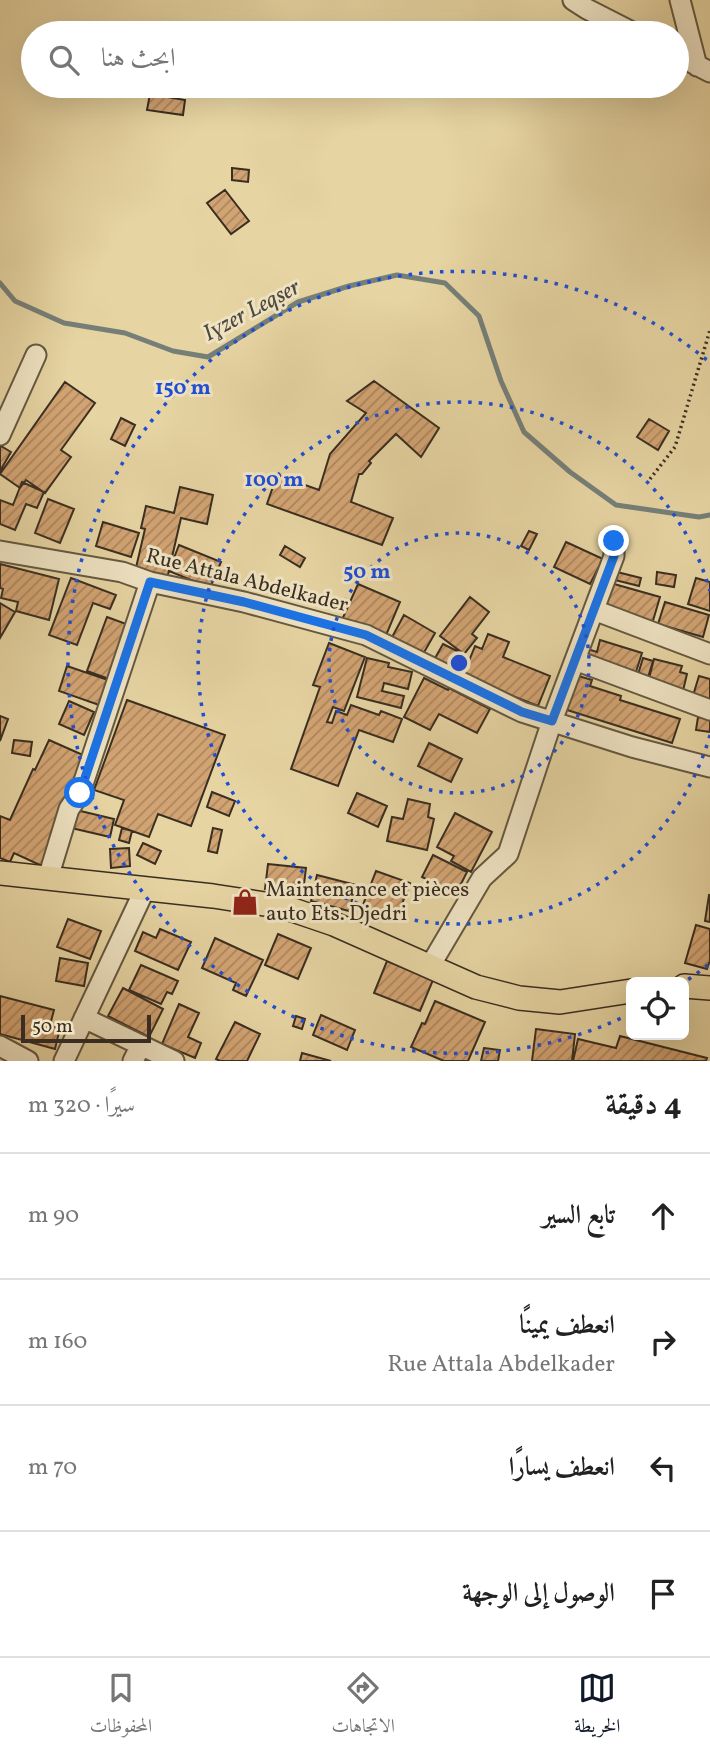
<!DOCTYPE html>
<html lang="ar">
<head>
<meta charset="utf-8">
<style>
  :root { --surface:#fff; --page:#f6f6f6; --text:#222; --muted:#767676; --line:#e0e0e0; --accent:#111827 }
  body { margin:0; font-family:Vollkorn,Amiri,serif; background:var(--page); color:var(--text); direction:rtl }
  .controls { position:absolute; right:21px; bottom:21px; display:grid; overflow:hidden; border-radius:10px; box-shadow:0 7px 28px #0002 }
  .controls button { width:63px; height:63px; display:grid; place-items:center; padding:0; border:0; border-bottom:2px solid var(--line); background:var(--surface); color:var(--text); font:35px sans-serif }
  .scale { position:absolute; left:21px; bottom:18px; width:130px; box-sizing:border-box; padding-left:7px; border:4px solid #392e21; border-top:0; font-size:19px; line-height:24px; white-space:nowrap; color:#392e21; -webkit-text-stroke:5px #efe3c3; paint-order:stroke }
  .stop { position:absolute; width:21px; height:21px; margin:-16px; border:5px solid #1a73e8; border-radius:50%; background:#fff }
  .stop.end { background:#1a73e8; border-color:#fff; box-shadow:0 2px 7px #0008 }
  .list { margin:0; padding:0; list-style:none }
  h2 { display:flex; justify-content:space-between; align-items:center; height:91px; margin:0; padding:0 28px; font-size:30px }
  h2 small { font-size:23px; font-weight:400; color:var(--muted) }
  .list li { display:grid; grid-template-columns:46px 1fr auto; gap:21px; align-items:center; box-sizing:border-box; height:126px; padding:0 28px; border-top:2px solid var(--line) }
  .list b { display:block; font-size:26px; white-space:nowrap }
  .list p { margin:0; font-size:23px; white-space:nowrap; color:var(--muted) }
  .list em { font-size:23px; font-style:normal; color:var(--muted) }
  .icon { flex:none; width:38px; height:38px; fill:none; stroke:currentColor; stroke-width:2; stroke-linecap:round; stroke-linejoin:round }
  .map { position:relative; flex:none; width:710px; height:1061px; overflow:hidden; direction:ltr }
  .search { position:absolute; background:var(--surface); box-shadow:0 7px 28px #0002; left:21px; right:21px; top:21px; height:77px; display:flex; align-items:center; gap:18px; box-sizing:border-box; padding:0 24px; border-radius:38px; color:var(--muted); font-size:26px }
  .sheet { height:595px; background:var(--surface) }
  nav { display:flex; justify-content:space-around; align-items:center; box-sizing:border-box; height:98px; border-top:2px solid var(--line); background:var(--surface); font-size:19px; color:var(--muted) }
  nav a { display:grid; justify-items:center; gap:4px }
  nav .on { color:var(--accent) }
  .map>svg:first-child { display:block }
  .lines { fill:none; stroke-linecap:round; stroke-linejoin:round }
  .stream { stroke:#757f78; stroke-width:5 }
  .building { fill:url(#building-hatch); stroke:#392e21; stroke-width:2 }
  .minor-casing { stroke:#645841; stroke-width:23 }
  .major-casing { stroke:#392e21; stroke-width:26 }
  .path { stroke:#392e21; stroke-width:3.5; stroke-dasharray:2 3.5; stroke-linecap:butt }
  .minor { stroke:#efe3c3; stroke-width:19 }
  .major { stroke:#e6d4a2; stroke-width:23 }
  .route { stroke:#1a73e8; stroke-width:9 }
  .ring { fill:none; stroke:#1d4ed8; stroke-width:3.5; stroke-dasharray:3.5 7 }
  .labels { text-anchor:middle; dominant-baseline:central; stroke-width:6; stroke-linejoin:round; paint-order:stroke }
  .street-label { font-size:21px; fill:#392e21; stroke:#efe3c3 }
  .poi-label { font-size:21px; fill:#392e21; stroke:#efe3c3; text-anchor:start }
  .water-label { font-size:23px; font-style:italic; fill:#4d493e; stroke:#efe3c3 }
  .centre { fill:#1d4ed8; stroke:#efe3c3; stroke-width:3.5 }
  .ring-label { font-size:21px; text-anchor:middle; font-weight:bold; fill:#1d4ed8; stroke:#efe3c3; stroke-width:6; stroke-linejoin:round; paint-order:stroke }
</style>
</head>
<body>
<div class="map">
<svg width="710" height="1061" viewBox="0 0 710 1061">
  <defs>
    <pattern id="building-hatch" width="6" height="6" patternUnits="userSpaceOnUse" patternTransform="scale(1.75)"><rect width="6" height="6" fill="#d3a473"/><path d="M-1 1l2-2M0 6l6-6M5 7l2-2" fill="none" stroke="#ac865e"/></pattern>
  </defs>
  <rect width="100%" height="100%" fill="#e6d4a2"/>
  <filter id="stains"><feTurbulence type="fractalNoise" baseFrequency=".00286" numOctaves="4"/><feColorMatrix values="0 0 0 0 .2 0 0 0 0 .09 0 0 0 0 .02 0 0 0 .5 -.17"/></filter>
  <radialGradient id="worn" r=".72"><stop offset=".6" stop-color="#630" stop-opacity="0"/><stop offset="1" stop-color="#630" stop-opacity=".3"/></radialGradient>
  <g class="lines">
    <path class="stream" d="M0 283 15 301 64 323 125 333 173 351 208 357 298 302 349 286 397 275 445 283 479 316 501 381 524 432 570 472 616 505 699 517 710 515"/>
  </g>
  <path class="building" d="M150 94 185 100 183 115 147 110Z
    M232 168 249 170 248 182 232 180Z
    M225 190 249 221 231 234 207 203Z
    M374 381 439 428 421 457 396 434 369 461 371 463 362 474H359L351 502 393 518 382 545 267 504 277 475 319 490 330 454 366 413 347 401Z
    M65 382 95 403 61 450 71 457 45 493 26 480 20 488 0 474Z
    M121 418 135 425 125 446 111 439Z
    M649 419 669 431 658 450 637 437Z
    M1 446 11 452 0 471V448Z
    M22 482 44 492 37 508 26 504 15 530 0 524V500L13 505Z
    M180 487 213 495 207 524 181 518 167 579 135 572 145 529 141 528 146 506 174 513Z
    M48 499 74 509 60 543 35 533Z
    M103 522 139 533 131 557 96 546Z
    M529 531 537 534 529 550 521 546Z
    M566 542 603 559 590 584 554 567Z
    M179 545 221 562 210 588 169 571Z
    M285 546 305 558 300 567 280 555Z
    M0 564 59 579 49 620 16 611 18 602 1 598 3 589 0 588Z
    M617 572 641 578 639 586 615 580Z
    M657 572 676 575 674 587 656 584Z
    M71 578 116 595 110 609 93 603 77 645 49 635Z
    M696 578 710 582V611L688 604Z
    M607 582 660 597 652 624 600 610Z
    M358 584 400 602 384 640 341 622Z
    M470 597 489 612 472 634 477 638 464 654 440 636Z
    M665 602 709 615 703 637 658 624Z
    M0 603 15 612 0 638Z
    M404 615 435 633 422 656 391 639Z
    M107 617 129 625 109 679 87 671Z
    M488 634 509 642 503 657 550 676 538 706 463 676 475 646 482 649Z
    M600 640 642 653 634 678 580 662 584 648 597 652Z
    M329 643 365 657 344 711 333 707 327 722 332 723 336 711 347 715 351 705 379 715 381 711 402 719 393 742 359 730 338 786 291 769 320 687 313 685Z
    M443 644 459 652 449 669 434 660Z
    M367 658 389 663 388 667 412 672 408 689 384 683 382 691 404 696 401 708 357 697Z
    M643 658 653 661 646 684 636 681Z
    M654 659 682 666 680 672 687 674 682 695 647 686Z
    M67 666 108 680 99 705 59 691Z
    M575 675 592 680 590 686 621 696 620 700 680 719 672 743 564 709Z
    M699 676 710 679V708L691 702Z
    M424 678 448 690 449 688 490 709 477 733 439 714 430 730 404 717Z
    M127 700 225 735 191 826 158 814 149 837 115 825 124 800 94 790Z
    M69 701 94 712 84 735 59 724Z
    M0 716 8 719 0 741Z
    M698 717 710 718V732L696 730Z
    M14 740 32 742 30 756 12 753Z
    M49 740 92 759 42 866 14 853 10 862 0 858V816L10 820 33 769 35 770Z
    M429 743 462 759 451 782 418 766Z
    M212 792 235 801 229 816 207 807Z
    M357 793 387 806 378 827 348 813Z
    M408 799 430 804 428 817 434 819 427 850 387 841 392 817 403 819Z
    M72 809 114 819 110 837 67 827Z
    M455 813 492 832 471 872 451 861 454 856 437 847Z
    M122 828 132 831 129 843 119 840Z
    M213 828 222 830 217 853 208 851Z
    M143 843 161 851 155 864 137 855Z
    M129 848 130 866 111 868 110 849Z
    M433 855 467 872 456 894 422 877Z
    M268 864 306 868 304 884 296 883 295 892 265 889Z
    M376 871 410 883 395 922 361 910Z
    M317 875 356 885 349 911 311 901Z
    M299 884 304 886 298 897 294 895Z
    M709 895H710V922L705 921Z
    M68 919 101 931 90 959 57 947Z
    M696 925 710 929V963H709L707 969 685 963Z
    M160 929 191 942 178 970 135 951 143 932 156 938Z
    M278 934 311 948 298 979 265 965Z
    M215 938 263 960 246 996 233 990 236 983 202 968Z
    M60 958 88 963 84 986 56 981Z
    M387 961 433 980 420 1011 374 993Z
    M141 965 178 981 172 994 167 992 161 1004 129 990Z
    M123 988 163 1009 149 1037 108 1016Z
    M0 996 54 1010 50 1025 60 1028 55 1049 0 1034Z
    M435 1001 485 1022 468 1061H444L411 1047 422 1023 425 1024Z
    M179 1004 199 1013 188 1037 201 1043 195 1058 162 1044Z
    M321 1015 355 1030 347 1050 313 1035Z
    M296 1016 305 1019 302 1029 293 1026Z
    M235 1022 260 1034 247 1061H220L216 1059Z
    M536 1029 575 1034 572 1061H532Z
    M620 1036 707 1058 706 1061H573L578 1039 616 1048Z
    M484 1048 500 1050 498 1061H481Z
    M302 1053 331 1061H300Z"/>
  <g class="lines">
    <defs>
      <path id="minor" d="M573 0 587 9 634 33
        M680 0 697 66
        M677 55 710 72
        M0 435 36 355
        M0 551 122 572 150 582 244 602 366 635 522 712 632 747 710 767
        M594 610 710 654
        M575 660 710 710
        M48 878 69 809 80 793 150 582
        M430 966 482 878 508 854 552 721 614 556V541
        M84 1018 174 1061
        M0 1046 28 1061
        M64 1061 145 889
        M133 1061 141 1045"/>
      <path id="major" d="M0 873 213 896 284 907 334 924 476 987 519 998 560 1002 631 991
        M684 986 710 988"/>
    </defs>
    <use href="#minor" class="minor-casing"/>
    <use href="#major" class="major-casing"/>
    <path class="path" d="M650 479 675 447 710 330"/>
    <use href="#minor" class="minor"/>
    <use href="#major" class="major"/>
  </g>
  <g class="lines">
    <path class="route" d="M80 793 150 582 244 602 366 635 522 712 552 721 614 556V541"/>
  </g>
  <g class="ring">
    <circle cx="459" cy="663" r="130"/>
    <path d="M710 735A261 261 0 1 1 710 591"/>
    <path d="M708 965A391 391 0 0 1 686 981M630 1014A391 391 0 1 1 708 361"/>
  </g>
  <defs>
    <symbol id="shop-bare" viewBox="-9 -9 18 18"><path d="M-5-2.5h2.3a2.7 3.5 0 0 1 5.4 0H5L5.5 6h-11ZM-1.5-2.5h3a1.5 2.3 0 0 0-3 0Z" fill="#8f2418" stroke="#efe3c3" stroke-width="2.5" paint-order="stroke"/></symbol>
  </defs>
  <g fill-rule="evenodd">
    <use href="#shop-bare" x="226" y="883" width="38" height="38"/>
  </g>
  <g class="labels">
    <g class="street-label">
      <text transform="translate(247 581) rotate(14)">Rue Attala Abdelkader</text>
    </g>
    <g class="poi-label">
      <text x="266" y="890">Maintenance et pièces<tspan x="266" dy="24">auto Ets. Djedri</tspan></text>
    </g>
    <g class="water-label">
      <text transform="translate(252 311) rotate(-28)">Iɣzer Leqṣer</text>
    </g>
  </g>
  <circle cx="459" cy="663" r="10" class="centre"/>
  <g class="ring-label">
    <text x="183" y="394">150 m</text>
    <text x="274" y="486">100 m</text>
    <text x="367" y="578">50 m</text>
  </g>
  <rect width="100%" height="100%" filter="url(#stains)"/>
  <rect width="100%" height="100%" fill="url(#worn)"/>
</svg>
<div class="controls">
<button><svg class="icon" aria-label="locate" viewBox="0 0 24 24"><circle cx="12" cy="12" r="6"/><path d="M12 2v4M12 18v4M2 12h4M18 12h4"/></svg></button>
</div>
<div class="scale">50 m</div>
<div class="stop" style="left:80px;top:793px"></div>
<div class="stop end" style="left:614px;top:541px"></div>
<div class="search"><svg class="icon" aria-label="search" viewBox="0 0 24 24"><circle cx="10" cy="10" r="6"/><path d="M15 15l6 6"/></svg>ابحث هنا</div>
</div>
<section class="sheet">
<h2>4 دقيقة<small>سيرًا · 320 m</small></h2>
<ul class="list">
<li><svg class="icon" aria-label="ahead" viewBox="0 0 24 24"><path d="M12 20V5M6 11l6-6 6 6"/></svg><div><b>تابع السير</b></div><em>90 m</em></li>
<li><svg class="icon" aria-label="right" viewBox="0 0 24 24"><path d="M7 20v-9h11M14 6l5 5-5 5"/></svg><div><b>انعطف يمينًا</b><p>Rue Attala Abdelkader</p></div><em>160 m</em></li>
<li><svg class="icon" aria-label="left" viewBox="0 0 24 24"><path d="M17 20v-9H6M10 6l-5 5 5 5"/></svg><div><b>انعطف يسارًا</b></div><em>70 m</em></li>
<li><svg class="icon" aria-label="arrive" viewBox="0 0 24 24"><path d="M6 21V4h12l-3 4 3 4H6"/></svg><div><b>الوصول إلى الوجهة</b></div></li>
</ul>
</section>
<nav>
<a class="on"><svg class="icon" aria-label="map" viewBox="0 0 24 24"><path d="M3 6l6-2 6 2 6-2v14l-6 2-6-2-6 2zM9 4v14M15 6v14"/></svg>الخريطة</a>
<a><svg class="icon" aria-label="directions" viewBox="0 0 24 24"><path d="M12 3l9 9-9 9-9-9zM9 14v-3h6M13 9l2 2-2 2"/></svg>الاتجاهات</a>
<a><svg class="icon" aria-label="saved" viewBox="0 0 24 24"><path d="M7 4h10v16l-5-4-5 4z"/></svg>المحفوظات</a>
</nav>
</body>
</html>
